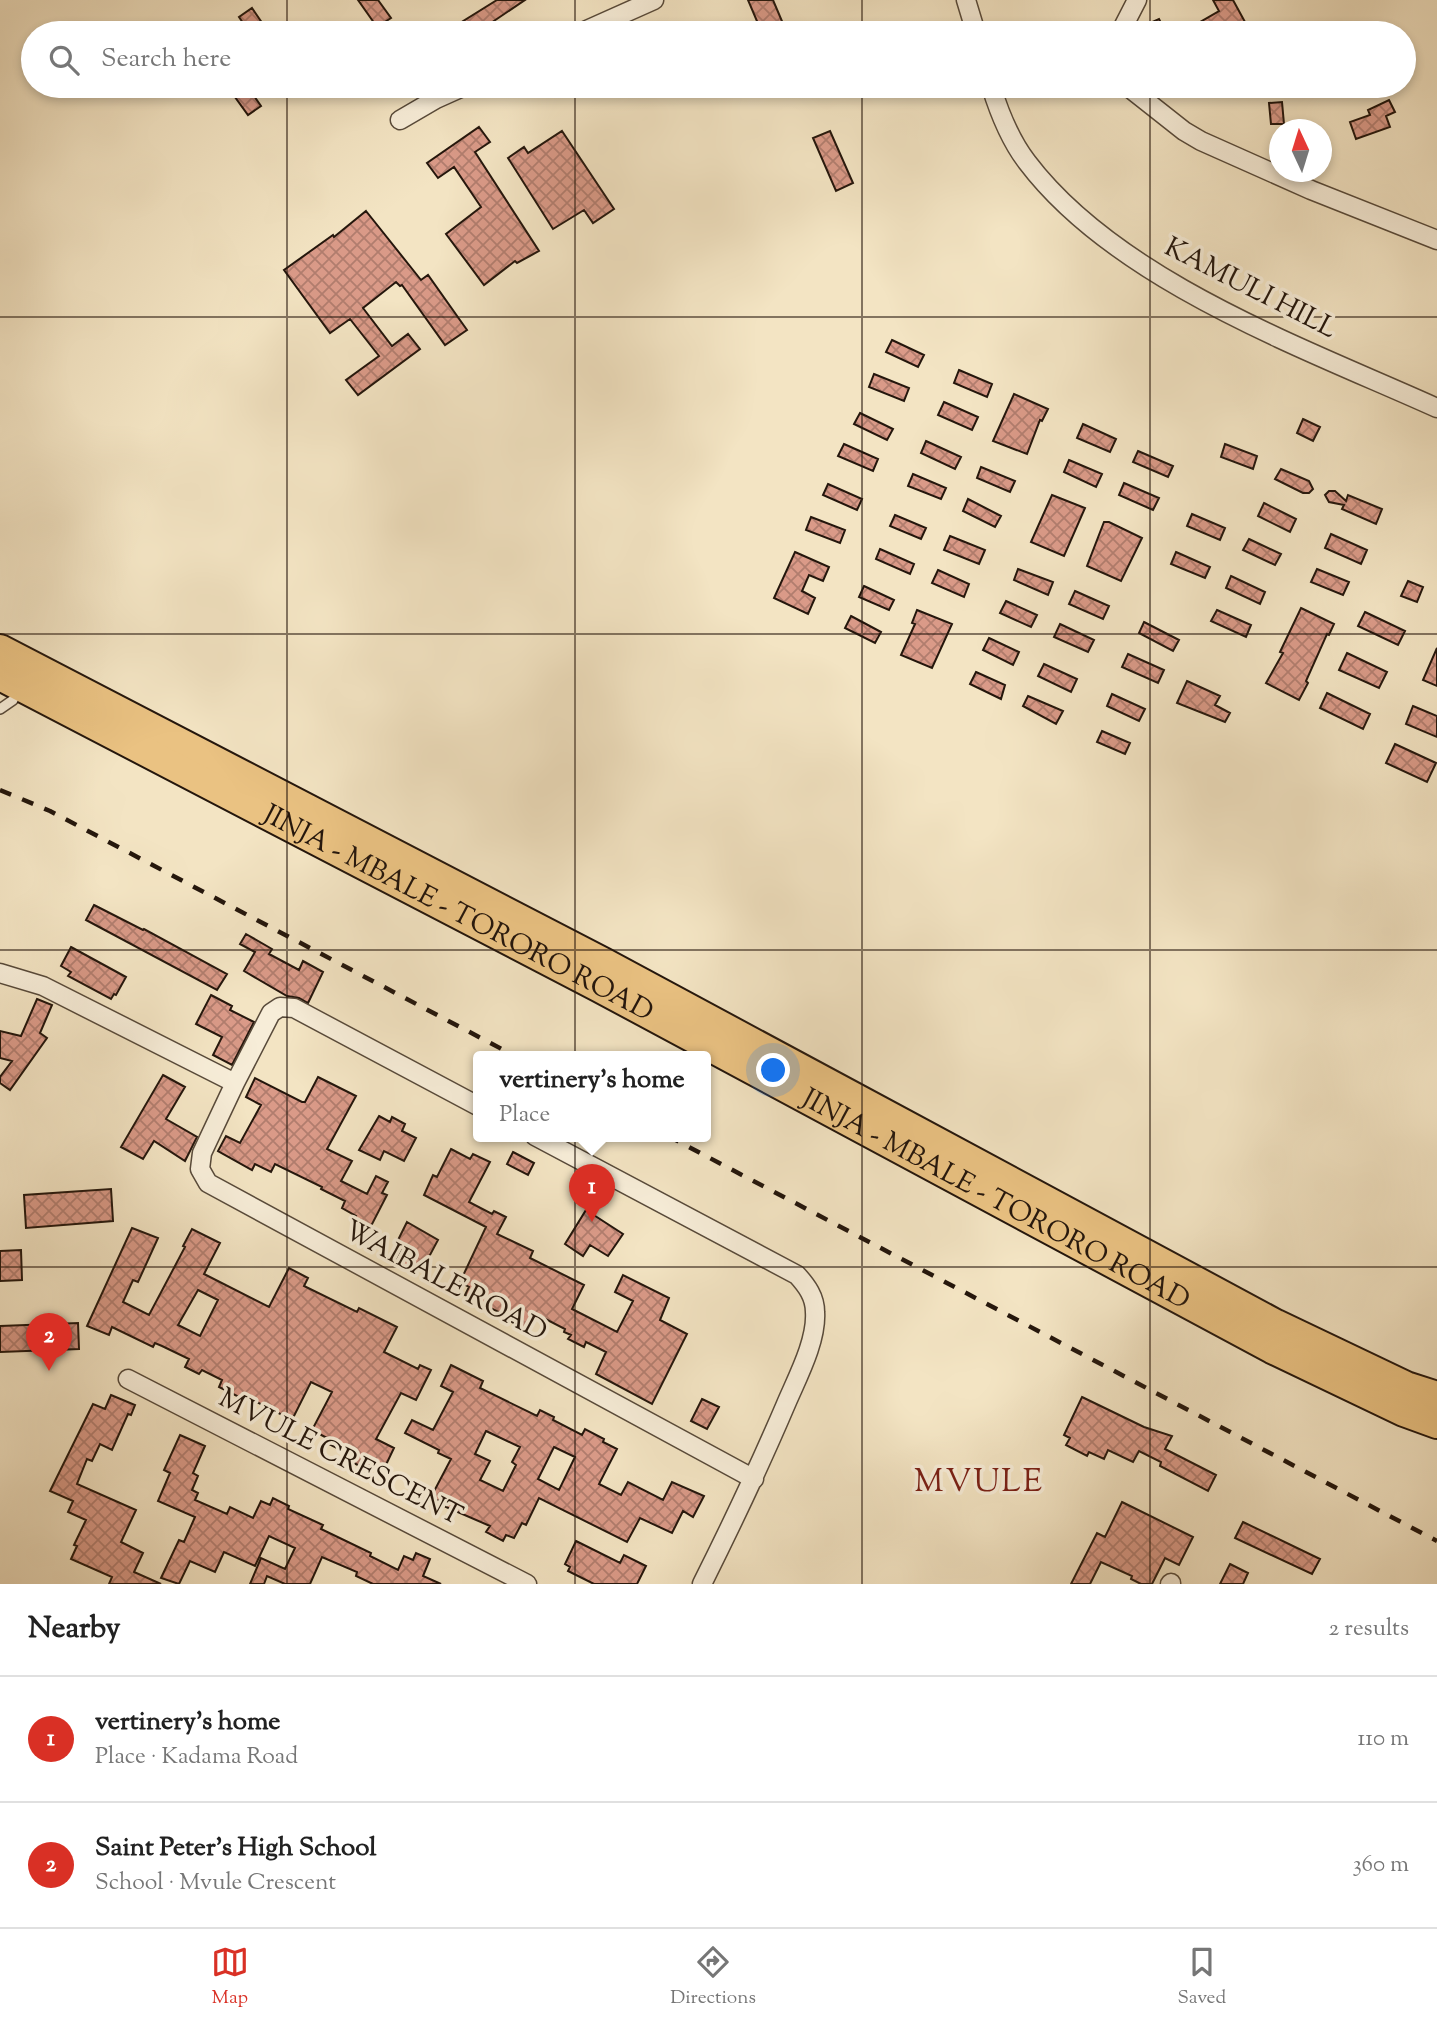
<!DOCTYPE html>
<html lang="en">
<head>
<meta charset="utf-8">
<style>
  :root { --surface:#fff; --page:#f6f6f6; --text:#222; --muted:#767676; --line:#e0e0e0; --accent:#d93025 }
  body { margin:0; font-family:"Sorts Mill Goudy",serif; background:var(--page); color:var(--text) }
  .compass { position:absolute; left:1269px; top:119px; width:63px; height:63px; border-radius:50%; background:var(--surface); box-shadow:0 4px 10px #0003; rotate:356deg }
  .you { position:absolute; left:774px; top:1071px; width:24px; height:24px; margin:-18px; border:5px solid #fff; border-radius:50%; background:#1a73e8; box-shadow:0 0 0 10px #1a73e833 }
  .badge { display:grid; place-items:center; width:46px; height:46px; border-radius:50%; background:var(--accent); color:#fff; font-size:23px; font-weight:700 }
  .pin { position:absolute; translate:-50% -58px; filter:drop-shadow(0 2px 4px #0008) }
  .pin::after { content:''; position:absolute; top:37px; width:24px; height:21px; background:inherit; clip-path:polygon(0 0,100% 0,50% 100%) }
  .popup { position:absolute; left:473px; top:1051px; width:238px; height:91px; box-sizing:border-box; display:grid; place-content:center; border-radius:7px; background:var(--surface); filter:drop-shadow(0 2px 5px #0005); font-size:23px; white-space:nowrap; color:var(--muted) }
  .popup b { font-size:26px; color:var(--text) }
  .popup::after { content:''; position:absolute; left:50%; top:100%; margin-left:-14px; border:14px solid transparent; border-top-color:var(--surface) }
  .list { margin:0; padding:0; list-style:none }
  h2 { display:flex; justify-content:space-between; align-items:center; height:91px; margin:0; padding:0 28px; font-size:30px }
  h2 small { font-size:23px; font-weight:400; color:var(--muted) }
  .list li { display:grid; grid-template-columns:46px 1fr auto; gap:21px; align-items:center; box-sizing:border-box; height:126px; padding:0 28px; border-top:2px solid var(--line) }
  .list b { display:block; font-size:26px; white-space:nowrap }
  .list p { margin:0; font-size:23px; white-space:nowrap; color:var(--muted) }
  .list em { font-size:23px; font-style:normal; color:var(--muted) }
  .icon { flex:none; width:38px; height:38px; fill:none; stroke:currentColor; stroke-width:2; stroke-linecap:round; stroke-linejoin:round }
  .map { position:relative; flex:none; width:1437px; height:1584px; overflow:hidden }
  .search { position:absolute; background:var(--surface); box-shadow:0 4px 10px #0003; left:21px; right:21px; top:21px; height:77px; display:flex; align-items:center; gap:18px; box-sizing:border-box; padding:0 24px; border-radius:38px; color:var(--muted); font-size:26px }
  .sheet { height:343px; background:var(--surface) }
  nav { display:flex; justify-content:space-around; align-items:center; box-sizing:border-box; height:98px; border-top:2px solid var(--line); background:var(--surface); font-size:19px; color:var(--muted) }
  nav a { display:grid; justify-items:center; gap:4px }
  nav .on { color:var(--accent) }
  .map>svg:first-child { display:block }
  .building { fill:url(#building-cross-hatch); stroke:#24160c; stroke-width:2; fill-rule:evenodd }
  .lines { fill:none; stroke-linecap:round; stroke-linejoin:round }
  .service-casing { stroke:#584a3a; stroke-width:12 }
  .minor-casing { stroke:#584a3a; stroke-width:21 }
  .trunk-casing { stroke:#24160c; stroke-width:32 }
  .service { stroke:#f7edd8; stroke-width:9 }
  .minor { stroke:#f7edd8; stroke-width:18 }
  .trunk { stroke:#eac282; stroke-width:28 }
  .rail { stroke:#24160c; stroke-width:4.5; stroke-dasharray:12 12; stroke-linecap:butt }
  .grid { fill:none; stroke:#24160c; stroke-width:2; stroke-opacity:0.55 }
  .labels { text-anchor:middle; dominant-baseline:central; stroke-width:7; stroke-linejoin:round; paint-order:stroke }
  .street-label { font-size:28px; fill:#24160c; stroke:#f7edd8 }
  .quarter-label { font-size:32px; letter-spacing:2px; fill:#7a1f14; stroke:#f7edd8 }
</style>
</head>
<body>
<div class="map">
<svg width="1437" height="1584" viewBox="0 0 1437 1584">
  <defs>
    <pattern id="building-cross-hatch" width="8" height="8" patternUnits="userSpaceOnUse" patternTransform="scale(1.75)"><rect width="8" height="8" fill="#da9a88"/><path d="M0 0l8 8M0 8l8-8" fill="none" stroke="#b17d6e"/></pattern>
  </defs>
  <rect width="100%" height="100%" fill="#f3e4c3"/>
  <filter id="stains"><feTurbulence type="fractalNoise" baseFrequency=".00286" numOctaves="4"/><feColorMatrix values="0 0 0 0 .2 0 0 0 0 .09 0 0 0 0 .02 0 0 0 .5 -.17"/></filter>
  <radialGradient id="worn" r=".72"><stop offset=".6" stop-color="#630" stop-opacity="0"/><stop offset="1" stop-color="#630" stop-opacity=".3"/></radialGradient>
  <path class="building" d="M358 0H378L391 18 377 27Z
    M497 0H525L476 33H444Z
    M748 0H773L787 33H762Z
    M1213 0H1233L1251 33H1181L1219 11Z
    M252 8 269 33H250L239 17Z
    M1159 19 1166 33H1133L1134 30Z
    M227 86H247L261 106 248 115Z
    M1389 100 1395 112 1386 116 1390 127 1356 139 1350 122 1370 115 1368 110Z
    M1282 102 1284 124H1271L1269 103Z
    M479 127 490 142 475 152 539 251 517 263 515 261 484 285 446 234 481 207 454 167 438 178 427 163Z
    M562 131 614 209 593 223 584 210 553 229 508 158 524 147 528 153Z
    M830 131 853 183 836 191 813 138Z
    M366 211 421 280 428 275 467 330 445 345 402 285 400 286 396 282 363 308 392 346 408 334 420 349 358 395 346 380 379 356 350 319 330 333 284 270 333 235 334 237Z
    M892 340 924 355 918 367 886 352Z
    M959 370 992 384 987 397 954 383Z
    M874 374 909 388 904 401 869 387Z
    M1014 394 1048 409 1042 421 1040 420 1027 454 993 441Z
    M944 402 978 417 972 430 938 415Z
    M860 413 893 429 887 440 854 424Z
    M1303 419 1320 427 1313 441 1297 433Z
    M1083 424 1116 439 1110 452 1077 438Z
    M926 441 961 457 955 469 921 453Z
    M844 444 878 459 873 471 838 456Z
    M1225 444 1257 456 1253 469 1221 457Z
    M1138 451 1173 466 1168 477 1133 462Z
    M1069 460 1102 474 1096 487 1064 472Z
    M981 467 1015 481 1010 492 977 478Z
    M1281 469 1309 481 1313 489 1309 493H1303L1275 479Z
    M913 474 946 488 941 499 908 486Z
    M1124 483 1159 498 1153 510 1119 495Z
    M828 484 862 499 857 510 823 495Z
    M1329 491H1335L1346 501 1348 495 1382 509 1376 524 1342 509 1344 505 1329 502 1325 495Z
    M1052 495 1085 508 1064 556 1031 542Z
    M968 499 1001 516 995 527 963 511Z
    M1264 503 1296 519 1290 532 1258 516Z
    M1192 514 1225 528 1220 540 1187 526Z
    M895 515 926 528 921 539 890 526Z
    M811 517 845 530 840 543 806 530Z
    M1104 522H1109L1142 538 1121 581 1087 566Z
    M1331 534 1367 550 1361 564 1325 548Z
    M950 536 985 550 979 564 944 550Z
    M1249 539 1281 554 1275 565 1243 550Z
    M880 549 914 564 910 574 876 559Z
    M795 552 829 567 823 581 809 575 802 591 815 598 808 614 774 598Z
    M1176 552 1210 567 1205 578 1171 564Z
    M1018 569 1053 582 1048 595 1014 580Z
    M1317 569 1349 582 1343 595 1311 582Z
    M938 570 969 584 964 597 932 583Z
    M1231 576 1265 592 1260 604 1226 588Z
    M1408 581 1423 587 1417 602 1401 596Z
    M864 586 894 600 889 610 859 597Z
    M1075 591 1109 606 1103 619 1069 604Z
    M1006 601 1037 615 1031 627 1000 613Z
    M1301 608 1334 624 1329 635 1327 634 1306 681 1308 683 1299 700 1266 683 1283 653 1280 652Z
    M917 610 952 624 932 668 901 655 915 624 912 623Z
    M1217 610 1251 625 1246 637 1211 621Z
    M1365 612 1405 631 1398 645 1358 626Z
    M851 616 881 632 875 643 845 628Z
    M1144 622 1179 640 1173 651 1139 633Z
    M1060 624 1094 640 1088 652 1054 637Z
    M989 638 1019 652 1013 665 983 650Z
    M1437 648V686L1423 680Z
    M1347 653 1387 672 1379 688 1339 670Z
    M1128 654 1164 670 1158 683 1122 667Z
    M1044 664 1077 679 1071 692 1038 676Z
    M976 672 1005 685 1001 699 970 684Z
    M1187 681 1220 696 1215 705 1230 713 1225 722 1177 703Z
    M1327 693 1370 714 1363 729 1320 708Z
    M1112 694 1145 709 1139 721 1107 706Z
    M1028 696 1063 711 1056 724 1023 706Z
    M1413 706 1437 716V737L1406 724Z
    M1102 731 1130 743 1125 754 1097 742Z
    M1395 744 1436 763 1427 782 1386 763Z
    M94 905 143 930 144 929 227 974 217 990 86 920Z
    M246 934 272 949 269 954 299 970 303 961 323 972 308 1003 299 998 287 996 244 971 255 952 240 944Z
    M71 947 126 977 116 995 114 994 111 999 68 976 71 972 61 966Z
    M211 995 232 1006 230 1010 254 1022 232 1065 213 1055 222 1037 196 1024Z
    M37 999 52 1005 40 1033 47 1038 10 1090 0 1083V1077L12 1061 0 1058V1031L21 1036Z
    M163 1075 185 1087 166 1119 197 1137 185 1161 154 1141 143 1159 121 1147Z
    M318 1077 356 1096 327 1149 352 1161 341 1181 367 1194 376 1176 388 1182 382 1193 387 1195 369 1230 353 1222 356 1216 342 1208 345 1201 321 1189 322 1187 275 1164 271 1172 255 1164 252 1170 218 1151 226 1136 240 1143 261 1105 246 1097 255 1078 302 1102H305Z
    M379 1116 390 1122 392 1117 405 1124 402 1131 416 1138 404 1161 384 1151 380 1160 359 1150Z
    M451 1149 470 1159 473 1154 490 1162 469 1202 492 1214 494 1211 506 1217 497 1234 533 1251 530 1258 584 1285 572 1309 617 1332 633 1301 615 1292 623 1275 669 1298 660 1320 687 1334 652 1404 596 1374 606 1352 586 1342 584 1347 568 1339 571 1335 564 1332 565 1329 534 1313 524 1329 512 1322 514 1320 465 1295 469 1287 460 1282 486 1227 424 1195 433 1175 437 1177Z
    M513 1152 534 1163 528 1175 507 1164Z
    M111 1189 113 1221 26 1228 24 1195Z
    M586 1210 623 1234 608 1256 590 1245 583 1256 565 1244Z
    M407 1222 438 1240 423 1268 414 1264 411 1269 396 1261 404 1246 397 1242Z
    M132 1228 158 1238 138 1282 133 1280 123 1302 149 1315 185 1247 183 1246 192 1229 220 1243 204 1274 269 1307 289 1268 308 1278 304 1286 357 1312 359 1308 397 1327 384 1352 418 1369 420 1365 431 1370 416 1400 401 1393 376 1439 394 1448 383 1471 374 1466 371 1472 352 1462 355 1457 325 1442 327 1438 312 1430 332 1392 311 1382 292 1420 243 1395 241 1398 219 1387 222 1380 202 1370 199 1374 185 1367 189 1359 162 1346 155 1343 153 1347 112 1327 109 1335 87 1326ZM198 1290 218 1300 200 1336 178 1325Z
    M21 1250 22 1280 0 1281V1251Z
    M78 1323 79 1349 0 1352V1326Z
    M451 1365 483 1381 480 1388 537 1416 540 1410 554 1417 553 1420 582 1435 585 1429 604 1439 603 1442 617 1449 599 1484 621 1495 628 1482 663 1500 672 1482 704 1496 693 1517 683 1511 672 1533 640 1518 627 1542 539 1498 526 1525 522 1523 514 1538 506 1535 503 1541 486 1532 490 1526 446 1507 447 1505 431 1497 451 1459 438 1453 439 1450 405 1433 412 1420 433 1430 453 1392 441 1386ZM486 1431 520 1447 512 1462 516 1465 503 1491 480 1480 490 1461 475 1454ZM554 1447 575 1457 559 1490 538 1479Z
    M111 1395 135 1405 131 1415 128 1414 112 1450 100 1444 92 1461 87 1459 77 1484 136 1510 121 1542 143 1553 134 1572 161 1584H109L112 1577 71 1559 77 1546 74 1545 86 1520 68 1512 73 1501 50 1491 93 1404 105 1409Z
    M1082 1397 1144 1427 1172 1436 1165 1449 1216 1475 1208 1491 1160 1466 1161 1462 1139 1451 1133 1462 1108 1450 1104 1459 1089 1452 1087 1456 1066 1445 1070 1438 1064 1435Z
    M702 1399 719 1407 707 1429 691 1421Z
    M180 1435 205 1446 193 1473 198 1476 192 1490 198 1493 195 1500 227 1514 230 1507 253 1518 261 1501 270 1505 273 1498 289 1506 288 1509 323 1525 321 1529 371 1553 370 1556 398 1570 404 1556 413 1560 416 1553 430 1559 423 1576 441 1584H373L356 1576 357 1572 322 1557 310 1584H285L267 1576 264 1584H250L261 1558 285 1569 295 1548 269 1536 255 1566 224 1552 215 1572 190 1561 179 1584 161 1578 179 1540 184 1542 195 1517 158 1501 170 1473 164 1470Z
    M1122 1502 1193 1537 1179 1565 1165 1558 1152 1584H1141L1131 1579 1132 1576 1101 1562 1090 1584H1071L1097 1533 1105 1537Z
    M1243 1522 1320 1559 1312 1574 1235 1538Z
    M576 1541 620 1563 624 1555 646 1566 637 1584H594L568 1571 570 1567 565 1564Z
    M1230 1564 1248 1573 1243 1584H1220Z"/>
  <g class="lines">
    <defs>
      <path id="service" d="M0 709 13 700 18 690"/>
      <path id="minor" d="M966 0 976 33
        M580 33 654 0
        M1120 33 1137 0
        M991 86C999 112 1010 140 1027 162 1117 281 1304 348 1437 408
        M1127 86 1184 131 1201 141 1311 190 1437 240
        M400 120 436 99 465 86
        M0 973 43 986 235 1083
        M478 1106 294 1008 280 1007 271 1013 235 1083 202 1153 200 1169 208 1183 754 1479
        M535 1136 797 1275C807 1286 815 1297 815 1312 817 1341 797 1378 786 1404 760 1465 732 1524 702 1584
        M128 1379 527 1584
        M1170 1584 1171 1583"/>
      <g id="trunk">
        <path d="M0 649 603 962 1276 1324 1406 1386 1437 1396"/>
        <path id="s1" d="M0 676 598 987 1272 1349 1404 1412 1437 1424"/>
      </g>
    </defs>
    <use href="#service" class="service-casing"/>
    <use href="#minor" class="minor-casing"/>
    <use href="#trunk" class="trunk-casing"/>
    <use href="#service" class="service"/>
    <use href="#minor" class="minor"/>
    <use href="#trunk" class="trunk"/>
    <path class="rail" d="M0 790 50 811 515 1056
      M668 1136 1437 1541"/>
  </g>
  <path class="grid" d="M287 0V33M575 0V33M862 0V33M1150 0V33M287 86V1584M575 86V1584M862 86V1584M1150 86V1584M0 317H1437M0 634H1437M0 950H1437M0 1267H1437"/>
  <g class="labels">
    <g class="street-label">
      <text transform="translate(1250 289) rotate(27)">KAMULI HILL</text>
      <text stroke="none"><textPath href="#s1" startOffset="516">JINJA - MBALE - TORORO ROAD</textPath></text>
      <text stroke="none"><textPath href="#s1" startOffset="1125">JINJA - MBALE - TORORO ROAD</textPath></text>
      <text transform="translate(445 1282) rotate(28)">WAIBALE ROAD</text>
      <text transform="translate(340 1458) rotate(27)">MVULE CRESCENT</text>
    </g>
    <g class="quarter-label">
      <text x="979" y="1483">MVULE</text>
    </g>
  </g>
  <rect width="100%" height="100%" filter="url(#stains)"/>
  <rect width="100%" height="100%" fill="url(#worn)"/>
</svg>
<svg class="compass" viewBox="-18 -18 36 36"><path d="M0-13l5 13h-10z" fill="#e53935"/><path d="M0 13l5-13h-10z" fill="#767676"/></svg>
<div class="you"></div>
<div class="pin badge" style="left:592px;top:1222px">1</div>
<div class="popup"><b>vertinery's home</b>Place</div>
<div class="pin badge" style="left:49px;top:1371px">2</div>
<div class="search"><svg class="icon" aria-label="search" viewBox="0 0 24 24"><circle cx="10" cy="10" r="6"/><path d="M15 15l6 6"/></svg>Search here</div>
</div>
<section class="sheet">
<h2>Nearby<small>2 results</small></h2>
<ul class="list">
<li><span class="badge">1</span><div><b>vertinery's home</b><p>Place · Kadama Road</p></div><em>110 m</em></li>
<li><span class="badge">2</span><div><b>Saint Peter's High School</b><p>School · Mvule Crescent</p></div><em>360 m</em></li>
</ul>
</section>
<nav>
<a class="on"><svg class="icon" aria-label="map" viewBox="0 0 24 24"><path d="M3 6l6-2 6 2 6-2v14l-6 2-6-2-6 2zM9 4v14M15 6v14"/></svg>Map</a>
<a><svg class="icon" aria-label="directions" viewBox="0 0 24 24"><path d="M12 3l9 9-9 9-9-9zM9 14v-3h6M13 9l2 2-2 2"/></svg>Directions</a>
<a><svg class="icon" aria-label="saved" viewBox="0 0 24 24"><path d="M7 4h10v16l-5-4-5 4z"/></svg>Saved</a>
</nav>
</body>
</html>
